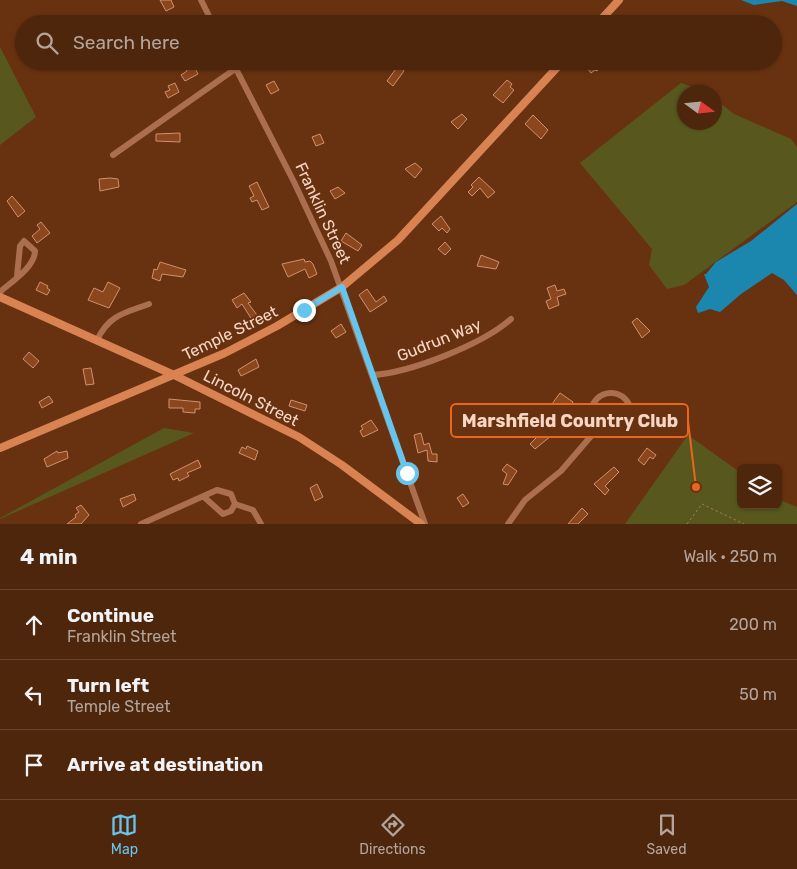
<!DOCTYPE html>
<html lang="en">
<head>
<meta charset="utf-8">
<style>
  :root { --surface:#4e260c; --page:#58321a; --text:#f1f3f6; --muted:#b3a59d; --line:#65432d; --accent:#65c5ee }
  body { margin:0; font-family:Rubik,sans-serif; background:var(--page); color:var(--text) }
  .controls { position:absolute; right:15px; bottom:15px; display:grid; overflow:hidden; border-radius:8px; box-shadow:0 1px 4px #0004 }
  .controls button { width:45px; height:45px; display:grid; place-items:center; padding:0; border:0; border-bottom:1px solid var(--line); background:var(--surface); color:var(--text); font:25px sans-serif }
  .compass { position:absolute; left:677px; top:85px; width:45px; height:45px; border-radius:50%; background:var(--surface); box-shadow:0 1px 4px #0004; rotate:105deg }
  .stop { position:absolute; width:15px; height:15px; margin:-11px; border:4px solid #65c5ee; border-radius:50%; background:#fff }
  .stop.end { background:#65c5ee; border-color:#fff; box-shadow:0 1px 5px #0008 }
  .list { margin:0; padding:0; list-style:none }
  h2 { display:flex; justify-content:space-between; align-items:center; height:65px; margin:0; padding:0 20px; font-size:21px }
  h2 small { font-size:16px; font-weight:400; color:var(--muted) }
  .list li { display:grid; grid-template-columns:32px 1fr auto; gap:15px; align-items:center; box-sizing:border-box; height:70px; padding:0 20px; border-top:1px solid var(--line) }
  .list b { display:block; font-size:19px; white-space:nowrap }
  .list p { margin:0; font-size:16px; white-space:nowrap; color:var(--muted) }
  .list em { font-size:16px; font-style:normal; color:var(--muted) }
  .icon { flex:none; width:28px; height:28px; fill:none; stroke:currentColor; stroke-width:2; stroke-linecap:round; stroke-linejoin:round }
  .map { position:relative; flex:none; width:797px; height:524px; overflow:hidden }
  .search { position:absolute; background:var(--surface); box-shadow:0 1px 4px #0004; left:15px; right:15px; top:15px; height:55px; display:flex; align-items:center; gap:12px; box-sizing:border-box; padding:0 18px; border-radius:28px; color:var(--muted); font-size:19px }
  .sheet { height:275px; background:var(--surface) }
  nav { display:flex; justify-content:space-around; align-items:center; box-sizing:border-box; height:70px; border-top:1px solid var(--line); background:var(--surface); font-size:14px; color:var(--muted) }
  nav a { display:grid; justify-items:center; gap:2px }
  nav .on { color:var(--accent) }
  .map>svg:first-child { display:block }
  .green { fill:#58581e }
  .water { fill:#1b87ae }
  .building { fill:#8a461c; stroke:#d09170 }
  .lines { fill:none; stroke-linecap:round; stroke-linejoin:round }
  .path { stroke:#a5785d; stroke-width:1; stroke-dasharray:2.5 2.5; stroke-linecap:butt }
  .minor { stroke:#ab6f4f; stroke-width:6 }
  .major { stroke:#d98353; stroke-width:8 }
  .route { stroke:#65c5ee; stroke-width:6 }
  .labels { text-anchor:middle; dominant-baseline:central; stroke-width:4; stroke-linejoin:round; paint-order:stroke }
  .street-label { font-size:16px; fill:#f8d6c4; stroke:#683210 }
  .leader { fill:none; stroke:#ea661e; stroke-width:2 }
  .callout-dot { fill:#ea661e; stroke:#683210; stroke-width:2 }
  .callout { fill:#683210; stroke:#ea661e; stroke-width:2 }
  .callout-label { font-size:18px; text-anchor:middle; font-weight:bold; fill:#f8d6c4 }
</style>
</head>
<body>
<div class="map">
<svg width="797" height="524" viewBox="0 0 797 524">
  <rect width="100%" height="100%" fill="#683210"/>
  <path class="green" d="M0 47 36 117 0 145Z
    M681 83 707 92H684V122H714L715 99 734 114 791 139 797 147V202L684 285 667 289 649 265 652 249 580 163Z
    M164 428 194 433 0 519V518Z
    M688 435 741 473V505H778V499L797 507V524H625Z"/>
  <path class="water" d="M741 0H797V6L782 1 754 5Z
    M797 204V295L784 280 772 273 741 294 720 312 710 309 698 313 696 307 709 287 704 274H706L716 262 751 241Z"/>
  <path class="building" d="M160 0H171L174 7 166 11Z
    M184 61H191L198 74 185 81 181 75 187 71Z
    M587 61H606L597 71 595 70 591 73 584 64Z
    M398 66 404 71 393 86 387 81Z
    M507 80 512 84 510 87 514 90 503 103 493 95Z
    M274 81 279 90 271 94 266 85Z
    M175 83 179 92 168 98 165 92 170 90 168 86Z
    M462 114 467 119 458 129 451 122Z
    M533 115 548 130 541 139 525 124Z
    M180 133V142L156 141V134Z
    M320 134 324 143 316 146 312 137Z
    M415 163 422 169 415 178 405 169Z
    M479 177 495 192 488 198 480 188 472 196 468 192 473 187 471 185Z
    M110 178 118 179 119 187 100 191 99 179Z
    M257 182 269 207 262 210 257 200 252 202 250 198 254 196 249 186Z
    M338 187 345 193 335 199 330 191Z
    M12 196 25 211 18 217 7 201Z
    M441 216 450 229 447 233 442 228 439 231 432 224Z
    M41 222 50 233 37 243 32 236 40 229 37 225Z
    M346 233 362 245 358 251 341 241Z
    M445 242 451 249 445 255 438 249Z
    M481 255 499 262 496 269 477 266Z
    M304 259 305 262 310 261 313 264 317 274 309 278 305 269 288 277 282 264Z
    M160 262 186 270 183 277 162 274 160 281 152 278 154 269 157 270Z
    M40 282 48 286 47 288 50 290 47 295 36 290Z
    M108 282 120 288 109 308 88 300 94 288 103 292Z
    M555 285 557 291 564 289 566 294 557 297 559 305 549 309 546 301 551 299 547 288Z
    M367 289 376 302 384 296 387 301 370 312 359 295Z
    M244 293 251 302 248 303 260 319 254 323 242 304 237 308 232 300Z
    M637 318 650 331 642 338 632 322Z
    M341 324 346 332 336 338 331 331Z
    M29 352 39 361 33 368 23 359Z
    M256 359 259 367 241 376 238 370Z
    M91 368 94 384 86 385 83 369Z
    M560 393 573 402 566 413 552 404Z
    M49 396 53 402 42 408 39 402Z
    M169 399 200 402V409H195V413L183 412V408H169Z
    M291 400 307 405 305 411 289 406Z
    M371 420 378 430 363 437 360 431 363 429 361 426Z
    M548 422 554 429 549 434 551 436 535 449 530 444 545 429 543 427Z
    M421 433 424 445 429 443 432 454H437V462L428 461 427 450 418 453 414 435Z
    M247 446 258 451 255 460 239 453 242 447 246 449Z
    M647 448 656 455 653 459 650 457 644 465 638 460Z
    M57 451 58 453 67 451 68 458 47 467 44 459Z
    M198 460 201 467 187 473 189 476 179 481 178 478 173 480 170 474Z
    M507 464 517 471 508 485 503 484 507 474 502 470Z
    M614 467 619 472 605 486 609 490 605 495 594 484Z
    M317 484 323 497 315 501 310 488Z
    M134 494 136 500 123 507 120 499Z
    M463 494 469 503 463 507 457 498Z
    M81 505 89 515 81 524H67L76 517 75 515 79 512 76 508Z
    M582 508 588 514 578 524H568Z"/>
  <g class="lines">
    <path class="path" d="M687 524 702 504 744 524"/>
    <path class="minor" d="M201 0 213 24
      M232 61 294 182 331 261 425 524
      M113 155 235 69
      M0 292C11 282 35 267 35 251L24 241 20 246 17 276
      M97 340C109 315 124 313 149 304
      M372 375C410 373 483 344 511 319
      M591 413a20 20 0 1 1 40 0a20 20 0 1 1-40 0Z
      M235 504 253 510 261 524
      M141 524 217 490 231 494 235 504 231 511 223 514 204 497
      M508 524 525 500 561 471 598 428"/>
    <path class="major" d="M597 24 619 0
      M0 297 174 375 299 437 342 465 421 524
      M0 448 225 353 277 326 342 287 398 240 563 61"/>
  </g>
  <g class="lines">
    <path class="route" d="M304 310 342 287 407 473"/>
  </g>
  <g class="labels">
    <g class="street-label">
      <text transform="translate(323 213) rotate(65)">Franklin Street</text>
      <text transform="translate(230 333) rotate(-26)">Temple Street</text>
      <text transform="translate(439 340) rotate(-22)">Gudrun Way</text>
      <text transform="translate(251 398) rotate(27)">Lincoln Street</text>
    </g>
  </g>
  <path class="leader" d="M696 487L688 421"/>
  <circle class="callout-dot" cx="696" cy="487" r="5"/>
  <rect class="callout" x="451" y="404" width="237" height="33" rx="5"/>
  <g class="callout-label">
    <text x="570" y="427">Marshfield Country Club</text>
  </g>
</svg>
<div class="controls">
<button><svg class="icon" aria-label="layers" viewBox="0 0 24 24"><path d="M12 4l9 5-9 5-9-5zM3 14l9 5 9-5"/></svg></button>
</div>
<svg class="compass" viewBox="-18 -18 36 36"><path d="M0-13l5 13h-10z" fill="#e53935"/><path d="M0 13l5-13h-10z" fill="#b3a59d"/></svg>
<div class="stop" style="left:407px;top:473px"></div>
<div class="stop end" style="left:304px;top:310px"></div>
<div class="search"><svg class="icon" aria-label="search" viewBox="0 0 24 24"><circle cx="10" cy="10" r="6"/><path d="M15 15l6 6"/></svg>Search here</div>
</div>
<section class="sheet">
<h2>4 min<small>Walk · 250 m</small></h2>
<ul class="list">
<li><svg class="icon" aria-label="ahead" viewBox="0 0 24 24"><path d="M12 20V5M6 11l6-6 6 6"/></svg><div><b>Continue</b><p>Franklin Street</p></div><em>200 m</em></li>
<li><svg class="icon" aria-label="left" viewBox="0 0 24 24"><path d="M17 20v-9H6M10 6l-5 5 5 5"/></svg><div><b>Turn left</b><p>Temple Street</p></div><em>50 m</em></li>
<li><svg class="icon" aria-label="arrive" viewBox="0 0 24 24"><path d="M6 21V4h12l-3 4 3 4H6"/></svg><div><b>Arrive at destination</b></div></li>
</ul>
</section>
<nav>
<a class="on"><svg class="icon" aria-label="map" viewBox="0 0 24 24"><path d="M3 6l6-2 6 2 6-2v14l-6 2-6-2-6 2zM9 4v14M15 6v14"/></svg>Map</a>
<a><svg class="icon" aria-label="directions" viewBox="0 0 24 24"><path d="M12 3l9 9-9 9-9-9zM9 14v-3h6M13 9l2 2-2 2"/></svg>Directions</a>
<a><svg class="icon" aria-label="saved" viewBox="0 0 24 24"><path d="M7 4h10v16l-5-4-5 4z"/></svg>Saved</a>
</nav>
</body>
</html>
